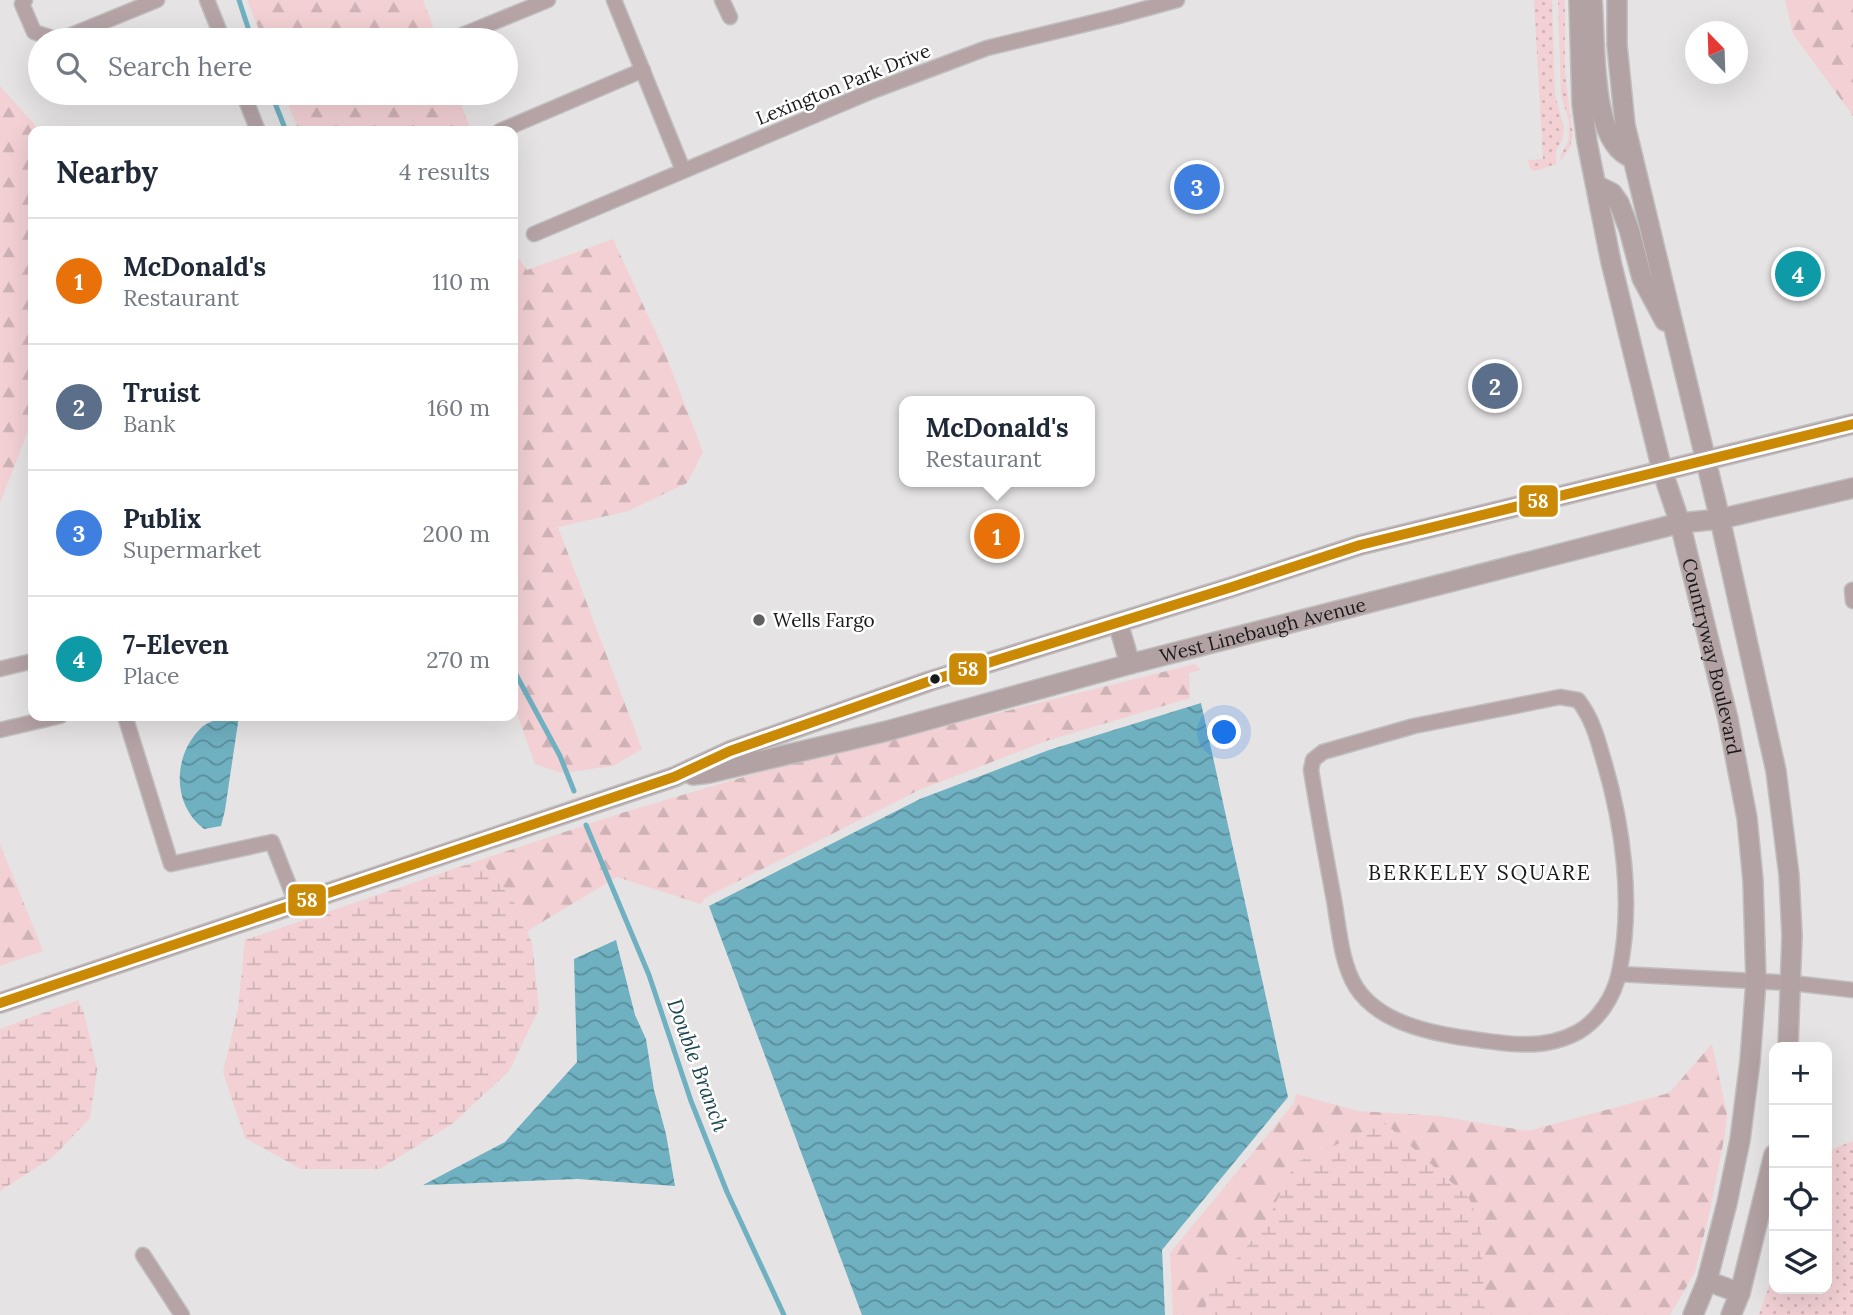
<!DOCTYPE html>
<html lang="en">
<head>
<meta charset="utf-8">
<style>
  :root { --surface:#fff; --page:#f2f2f3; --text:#1f2937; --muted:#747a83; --line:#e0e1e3; --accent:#b45309 }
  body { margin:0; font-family:Lora,serif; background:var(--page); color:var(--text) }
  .controls { position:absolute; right:21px; bottom:21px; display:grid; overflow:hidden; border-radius:14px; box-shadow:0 7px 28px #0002 }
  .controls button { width:63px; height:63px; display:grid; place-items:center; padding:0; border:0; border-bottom:2px solid var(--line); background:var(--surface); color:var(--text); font:35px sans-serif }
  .compass { position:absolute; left:1685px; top:21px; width:63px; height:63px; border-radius:50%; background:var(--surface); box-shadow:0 7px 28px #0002; rotate:337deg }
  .you { position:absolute; left:1225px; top:733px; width:24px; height:24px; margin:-18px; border:5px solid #fff; border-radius:50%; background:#1a73e8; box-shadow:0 0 0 10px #1a73e833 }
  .badge { display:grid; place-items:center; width:46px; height:46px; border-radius:50%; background:var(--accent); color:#fff; font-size:23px; font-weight:700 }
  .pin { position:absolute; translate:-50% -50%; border:4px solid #fff; box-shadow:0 2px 7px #0006 }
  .popup { position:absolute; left:899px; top:396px; width:196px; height:91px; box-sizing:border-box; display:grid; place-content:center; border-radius:14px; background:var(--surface); filter:drop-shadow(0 2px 5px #0005); font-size:23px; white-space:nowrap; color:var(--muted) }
  .popup b { font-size:26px; color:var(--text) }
  .popup::after { content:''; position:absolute; left:50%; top:100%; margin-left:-14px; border:14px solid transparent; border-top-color:var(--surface) }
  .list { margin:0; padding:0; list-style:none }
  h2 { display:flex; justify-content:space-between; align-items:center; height:91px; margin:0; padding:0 28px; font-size:30px }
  h2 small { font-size:23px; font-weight:400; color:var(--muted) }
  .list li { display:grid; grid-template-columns:46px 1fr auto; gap:21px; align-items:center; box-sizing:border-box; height:126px; padding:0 28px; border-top:2px solid var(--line) }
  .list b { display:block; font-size:26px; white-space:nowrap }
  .list p { margin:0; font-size:23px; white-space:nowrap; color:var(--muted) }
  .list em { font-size:23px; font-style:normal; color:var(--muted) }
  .icon { flex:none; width:38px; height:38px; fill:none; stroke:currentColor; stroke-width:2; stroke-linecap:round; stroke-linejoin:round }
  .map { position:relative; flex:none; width:1853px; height:1315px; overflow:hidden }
  .search { position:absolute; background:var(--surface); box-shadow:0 7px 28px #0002; left:28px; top:28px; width:490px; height:77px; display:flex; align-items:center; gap:18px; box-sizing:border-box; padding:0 24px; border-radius:38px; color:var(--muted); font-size:26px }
  .panel { position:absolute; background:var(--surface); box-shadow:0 7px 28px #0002; left:28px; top:126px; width:490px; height:595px; border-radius:14px }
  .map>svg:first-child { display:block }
  .green { fill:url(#green-dots) }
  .forest { fill:url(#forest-firs) }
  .wetland { fill:url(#wetland-marsh) }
  .water { fill:url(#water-waves) }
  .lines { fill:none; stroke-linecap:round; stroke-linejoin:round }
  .stream { stroke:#6fb0c1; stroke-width:5 }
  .street-casing { stroke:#c0bfbf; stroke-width:17 }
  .secondary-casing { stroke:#c0bfbf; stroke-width:22 }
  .street { stroke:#b5a3a6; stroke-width:14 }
  .secondary { stroke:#b3a2a4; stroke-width:19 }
  .bus-1-casing { stroke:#fff; stroke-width:16 }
  .bus-1 { stroke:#cb8a05; stroke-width:10 }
  .poi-dot { fill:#616060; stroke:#fff; stroke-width:2.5 }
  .bus-dot { fill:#1a1919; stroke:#fff; stroke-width:2.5 }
  .labels { text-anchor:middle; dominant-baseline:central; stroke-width:5; stroke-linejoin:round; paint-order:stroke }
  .street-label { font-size:19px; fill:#1a1919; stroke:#fff }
  .poi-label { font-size:19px; fill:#1a1919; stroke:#fff; text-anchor:start }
  .neighbourhood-label { font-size:21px; letter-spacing:2px; fill:#1a1919; stroke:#fff }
  .water-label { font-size:21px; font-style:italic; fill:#1b454f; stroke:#fff }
  .line-badge { stroke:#fff; stroke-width:2.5 }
  .badge-label { font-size:19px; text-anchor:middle; font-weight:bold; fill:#fff }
</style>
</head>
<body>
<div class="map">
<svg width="1853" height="1315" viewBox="0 0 1853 1315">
  <defs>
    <pattern id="green-dots" width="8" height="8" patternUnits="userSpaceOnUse" patternTransform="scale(1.75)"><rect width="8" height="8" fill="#f2d0d4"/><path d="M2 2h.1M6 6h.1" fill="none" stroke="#cfb2b5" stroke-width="1.8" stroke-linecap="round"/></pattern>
    <pattern id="forest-firs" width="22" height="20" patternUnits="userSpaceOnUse" patternTransform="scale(1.75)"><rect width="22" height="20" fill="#f2d0d4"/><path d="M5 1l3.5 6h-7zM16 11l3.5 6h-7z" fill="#cfb2b5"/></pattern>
    <pattern id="wetland-marsh" width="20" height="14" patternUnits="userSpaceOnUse" patternTransform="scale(1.75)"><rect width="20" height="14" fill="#f2d0d4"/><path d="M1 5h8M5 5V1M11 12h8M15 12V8" fill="none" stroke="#cfb2b5"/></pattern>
    <pattern id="water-waves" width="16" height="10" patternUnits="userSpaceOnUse" patternTransform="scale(1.75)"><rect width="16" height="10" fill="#6fb0c1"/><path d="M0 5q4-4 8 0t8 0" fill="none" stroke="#5a8e9c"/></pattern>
  </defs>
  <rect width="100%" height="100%" fill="#e5e3e4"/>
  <path class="green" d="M1534 0H1552L1555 95 1564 127 1562 140 1556 151V164L1535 171 1530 169 1528 160 1543 159Z
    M1558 0H1565V73L1573 135 1570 147 1561 161 1560 156 1568 142 1569 133V121L1561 96Z
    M1853 1141V1315H1759L1774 1272V1289H1827V1151Z"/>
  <path class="forest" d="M247 0H423L438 40H263Z
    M1785 0H1853V116L1793 34Z
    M0 86 34 124 37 131H33V418L0 503Z
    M283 93H457L471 131H299Z
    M613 239 663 348 703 452 687 483 628 511 558 527 642 749 613 766 562 773 535 764 513 703V250L527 270Z
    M1195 664 1201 670 1189 673 1190 698 1046 741 917 791 705 898 701 904 617 877 527 931 514 902 480 860 625 812 757 773Z
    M0 844 43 951 0 966Z
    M1712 1044 1727 1114 1725 1134 1710 1210 1695 1272 1670 1315H1485L1481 1227 1296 1163 1265 1225 1209 1291 1204 1315H1173L1170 1253 1294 1103 1296 1094 1358 1111 1439 1116 1528 1131 1669 1093Z"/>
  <path class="wetland" d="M480 860 514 902 532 943 539 1009 509 1071 453 1123 380 1169H301L245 1138 223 1072 238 1009 245 940Z
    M78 1000 84 1013 97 1069 90 1118 54 1156 0 1191V1029Z
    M1385 1123 1469 1198 1481 1227 1485 1315H1204L1209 1291 1265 1225 1295 1163Z"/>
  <path class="water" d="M1201 703 1288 1097 1162 1250 1165 1315H862L709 906 920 799 1049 750Z
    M227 716H239L225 810 221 826 204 829C171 804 173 754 202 727 209 721 219 719 227 716Z
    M616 940 635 1015 646 1039 654 1090 666 1134 675 1186 578 1179 423 1185 505 1142 577 1062 574 959Z"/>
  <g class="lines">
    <path class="stream" d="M239 0 252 40
      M271 93 286 131
      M513 669 560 756 574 791
      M586 825 649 975 691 1101 727 1192 784 1315"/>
    <defs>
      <path id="street" d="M25 0 22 4 34 32 59 40 157 0
        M207 0 223 40
        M614 0 683 170
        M722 0 730 17
        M455 38 548 0
        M243 93 258 131
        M500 131 643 70
        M534 234 870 92 987 48 1115 17 1177 0
        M1852 590 1853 601
        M0 669 33 661
        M1560 697 1578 700C1592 718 1597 737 1603 758 1623 824 1634 904 1619 973 1614 996 1599 1020 1578 1032 1540 1053 1498 1042 1458 1037 1422 1031 1377 1020 1356 987 1341 963 1339 928 1334 900 1326 857 1318 813 1311 770L1313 760 1323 752 1414 726Z
        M125 716 171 864 272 842 296 903
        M0 730 60 716
        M1619 974 1792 983 1853 990
        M143 1255 182 1315"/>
      <g id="secondary">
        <path id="s1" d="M1579 0 1582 104 1587 142 1611 262 1662 470 1680 523 1728 719 1747 818 1753 881 1756 981 1750 1061 1740 1140 1727 1203 1707 1281 1693 1315"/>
        <path d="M1592 0C1596 38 1589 145 1633 158"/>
        <path d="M1617 0V45L1625 125 1720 519 1776 771 1789 875 1792 936 1788 1047"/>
        <path d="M1596 185 1612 193 1619 203 1629 229 1642 278 1665 321"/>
        <path d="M1118 623 1130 664"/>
        <path id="s2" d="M693 775 709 773 887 731 1130 664 1680 523 1720 519 1853 488"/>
        <path d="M0 1003 674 777 730 751 930 681 1232 587 1360 545 1853 424"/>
        <path d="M1707 1281 1740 1293"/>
        <path d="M1731 1315 1740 1293 1774 1155"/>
      </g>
    </defs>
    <use href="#street" class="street-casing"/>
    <use href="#secondary" class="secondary-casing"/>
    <use href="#street" class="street"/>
    <use href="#secondary" class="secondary"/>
    <defs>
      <path id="bus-1" d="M0 1003 674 777 730 751 930 681 1232 587 1360 545 1853 424"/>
    </defs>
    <use href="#bus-1" class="bus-1-casing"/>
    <use href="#bus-1" class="bus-1"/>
  </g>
  <circle class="poi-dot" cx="759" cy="620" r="7"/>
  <circle class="bus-dot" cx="935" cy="679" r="6"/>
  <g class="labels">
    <g class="street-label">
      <text transform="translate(843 84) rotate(-22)">Lexington Park Drive</text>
      <text stroke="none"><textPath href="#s2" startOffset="588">West Linebaugh Avenue</textPath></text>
      <text stroke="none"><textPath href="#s1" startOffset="672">Countryway Boulevard</textPath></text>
    </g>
    <g class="poi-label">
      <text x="773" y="620">Wells Fargo</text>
    </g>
    <g class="neighbourhood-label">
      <text x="1480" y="872">BERKELEY SQUARE</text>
    </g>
    <g class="water-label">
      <text transform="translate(698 1065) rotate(70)">Double Branch</text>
    </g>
  </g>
  <g class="line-badge">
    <rect x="1518" y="484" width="41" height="34" rx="7" fill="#cb8a05"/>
    <rect x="948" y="652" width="40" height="34" rx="7" fill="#cb8a05"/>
    <rect x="287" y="883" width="40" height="34" rx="7" fill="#cb8a05"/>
  </g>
  <g class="badge-label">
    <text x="1538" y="508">58</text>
    <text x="968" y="676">58</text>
    <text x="307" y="907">58</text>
  </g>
</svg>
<div class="controls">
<button>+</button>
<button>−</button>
<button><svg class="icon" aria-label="locate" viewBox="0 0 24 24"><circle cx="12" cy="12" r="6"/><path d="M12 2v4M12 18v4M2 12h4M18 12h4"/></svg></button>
<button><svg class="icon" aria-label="layers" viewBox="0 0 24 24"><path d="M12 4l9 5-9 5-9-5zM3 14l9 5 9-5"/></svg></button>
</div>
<svg class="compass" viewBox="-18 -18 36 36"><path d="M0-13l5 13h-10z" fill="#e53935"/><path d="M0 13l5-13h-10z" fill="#747a83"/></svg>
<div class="you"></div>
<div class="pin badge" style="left:997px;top:536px;background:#e8710a">1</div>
<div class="popup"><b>McDonald's</b>Restaurant</div>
<div class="pin badge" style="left:1495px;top:386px;background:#5c6f8a">2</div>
<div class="pin badge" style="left:1197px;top:187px;background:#3f7fe0">3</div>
<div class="pin badge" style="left:1798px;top:274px;background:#0f9aa8">4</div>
<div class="search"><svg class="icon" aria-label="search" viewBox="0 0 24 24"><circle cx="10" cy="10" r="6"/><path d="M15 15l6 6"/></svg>Search here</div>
<section class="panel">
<h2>Nearby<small>4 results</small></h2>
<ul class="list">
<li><span class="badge" style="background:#e8710a">1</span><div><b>McDonald's</b><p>Restaurant</p></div><em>110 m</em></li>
<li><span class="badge" style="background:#5c6f8a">2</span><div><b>Truist</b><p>Bank</p></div><em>160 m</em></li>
<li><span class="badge" style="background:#3f7fe0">3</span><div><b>Publix</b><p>Supermarket</p></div><em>200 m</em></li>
<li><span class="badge" style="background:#0f9aa8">4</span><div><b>7-Eleven</b><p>Place</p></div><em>270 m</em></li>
</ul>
</section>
</div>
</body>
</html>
